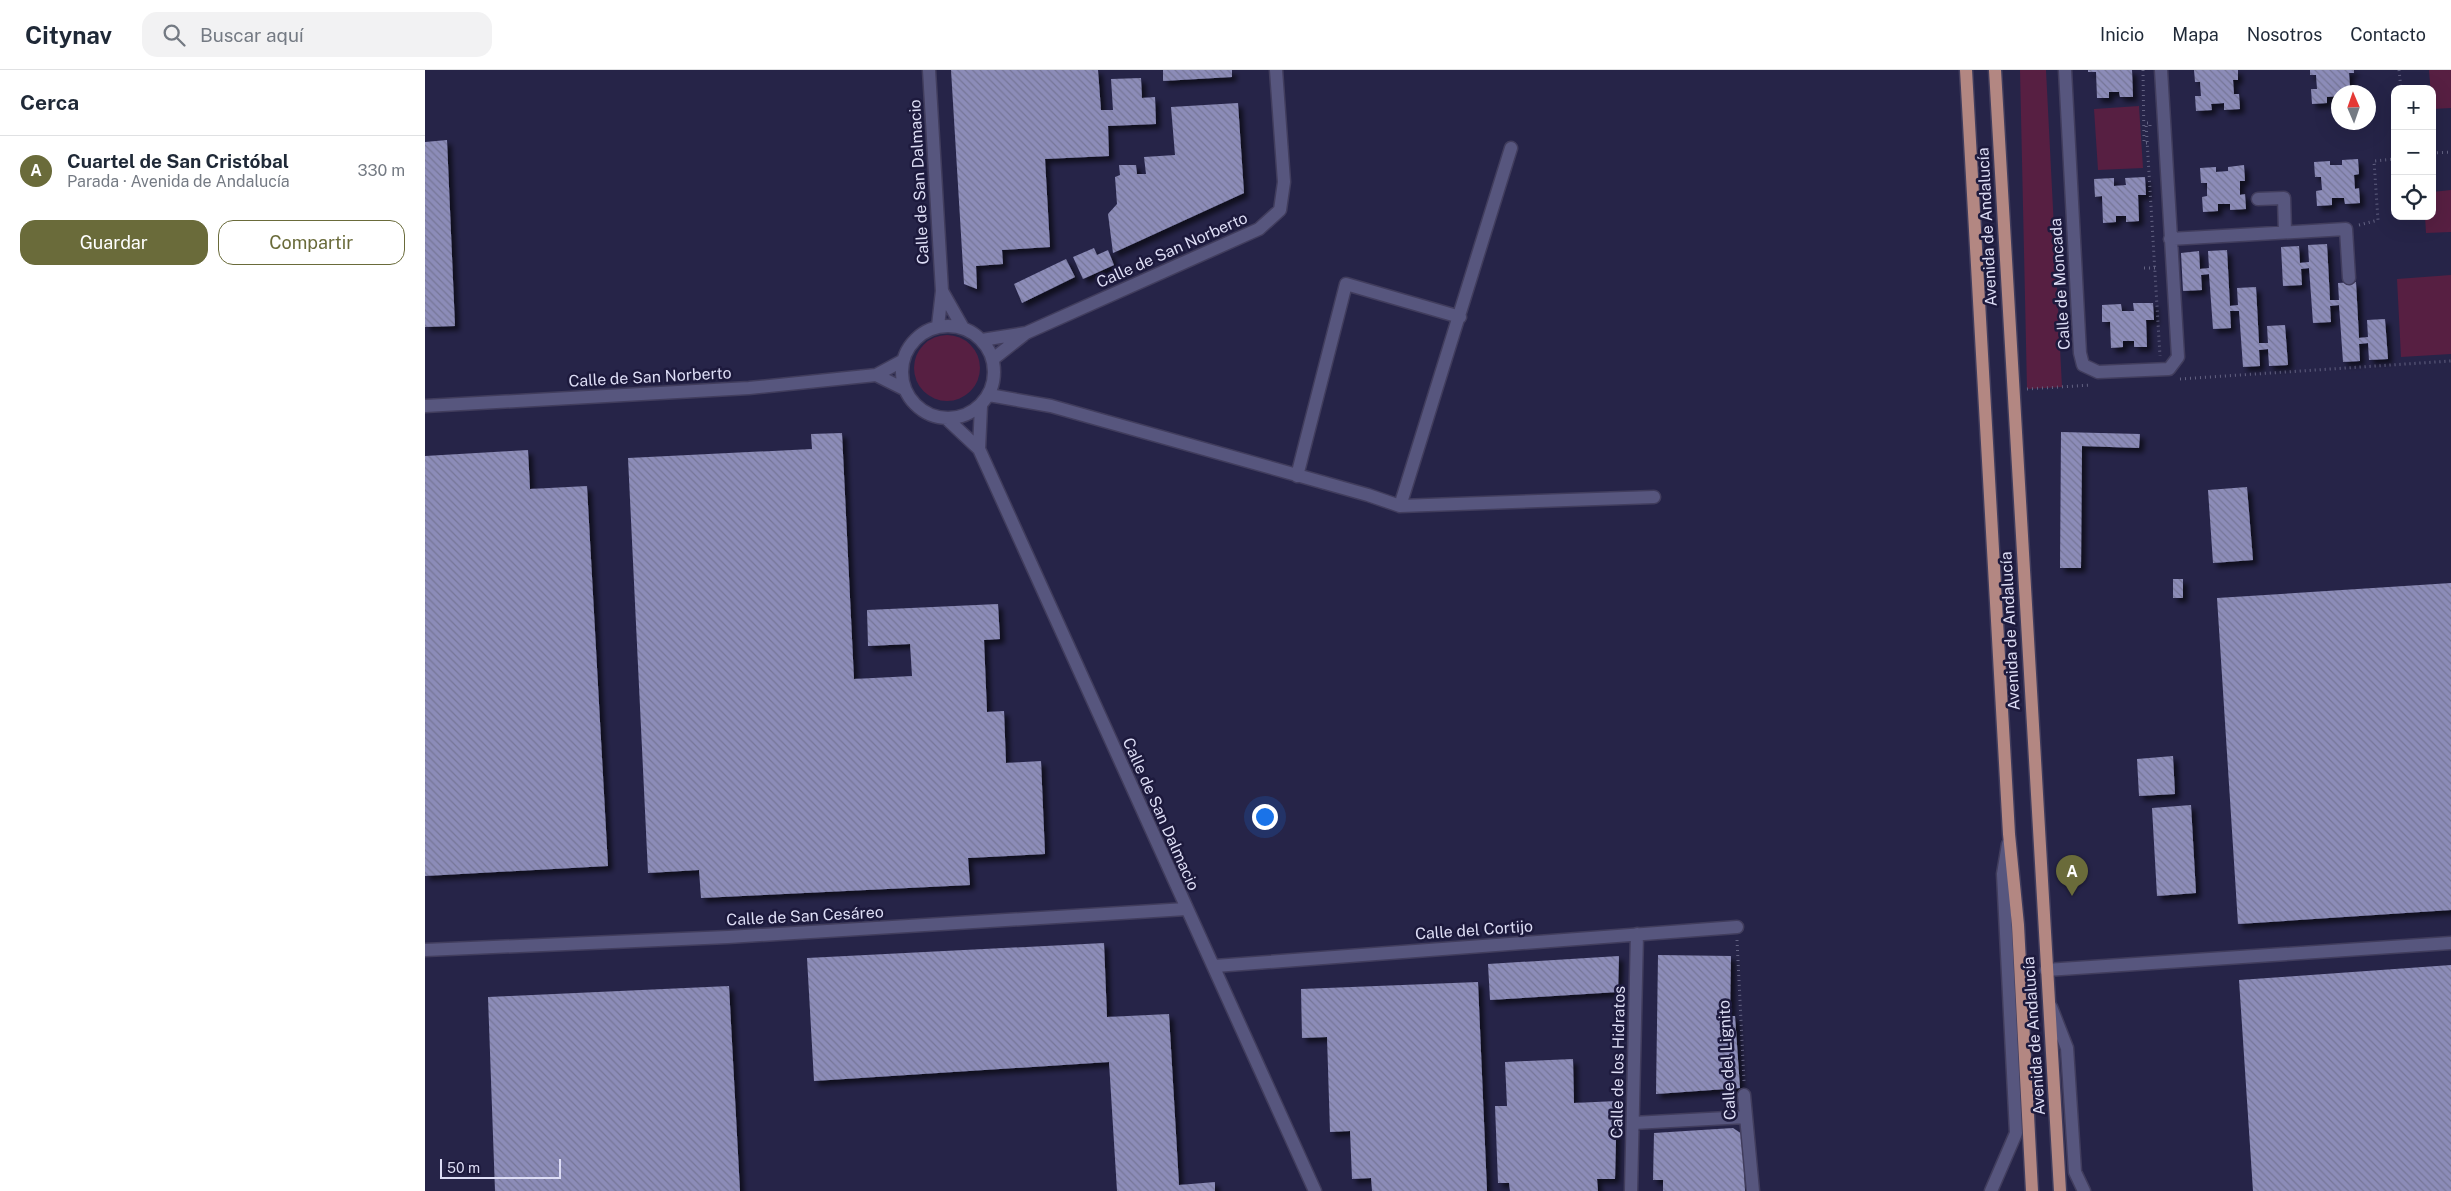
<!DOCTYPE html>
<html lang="es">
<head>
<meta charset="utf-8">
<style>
  :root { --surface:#fff; --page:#f2f2f3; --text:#1f2937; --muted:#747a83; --line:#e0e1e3; --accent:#6a6b3a }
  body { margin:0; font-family:"Public Sans",sans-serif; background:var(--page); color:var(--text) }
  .controls { position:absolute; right:15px; top:15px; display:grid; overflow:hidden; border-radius:10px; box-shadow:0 5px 20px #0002 }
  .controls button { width:45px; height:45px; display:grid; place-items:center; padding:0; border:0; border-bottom:1px solid var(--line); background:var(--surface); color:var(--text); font:25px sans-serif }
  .compass { position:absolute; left:1906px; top:15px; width:45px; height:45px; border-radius:50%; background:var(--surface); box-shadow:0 5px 20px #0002; rotate:358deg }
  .scale { position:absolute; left:15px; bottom:12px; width:121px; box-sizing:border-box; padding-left:5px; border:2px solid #ddddf5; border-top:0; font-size:14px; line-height:18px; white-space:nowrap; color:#ddddf5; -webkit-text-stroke:4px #1d1a3d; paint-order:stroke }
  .you { position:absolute; left:839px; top:746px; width:18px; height:18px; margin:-12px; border:4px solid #fff; border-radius:50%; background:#1a73e8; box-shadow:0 0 0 8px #1a73e833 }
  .badge { display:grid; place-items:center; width:32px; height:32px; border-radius:50%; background:var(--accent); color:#fff; font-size:16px; font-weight:700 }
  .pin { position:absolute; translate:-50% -41px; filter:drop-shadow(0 1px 2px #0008) }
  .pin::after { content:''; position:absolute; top:26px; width:18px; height:15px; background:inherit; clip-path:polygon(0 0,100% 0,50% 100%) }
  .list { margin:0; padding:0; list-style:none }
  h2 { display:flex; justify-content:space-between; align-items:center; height:65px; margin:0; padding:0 20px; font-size:21px }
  h2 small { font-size:16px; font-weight:400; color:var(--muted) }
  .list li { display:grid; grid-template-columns:32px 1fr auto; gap:15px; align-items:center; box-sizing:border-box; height:70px; padding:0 20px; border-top:1px solid var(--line) }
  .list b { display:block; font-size:19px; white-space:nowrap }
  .list p { margin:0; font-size:16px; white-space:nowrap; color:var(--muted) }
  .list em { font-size:16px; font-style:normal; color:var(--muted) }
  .actions { display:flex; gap:10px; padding:15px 20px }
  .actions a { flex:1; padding:11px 0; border:1px solid var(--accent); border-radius:15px; text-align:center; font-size:18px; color:var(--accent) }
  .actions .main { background:var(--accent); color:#fff }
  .icon { flex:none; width:28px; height:28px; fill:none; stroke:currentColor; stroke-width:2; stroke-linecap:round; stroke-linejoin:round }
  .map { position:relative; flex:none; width:2026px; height:1121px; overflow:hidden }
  header { display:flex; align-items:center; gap:30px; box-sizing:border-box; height:70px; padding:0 25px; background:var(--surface); border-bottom:1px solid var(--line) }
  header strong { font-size:24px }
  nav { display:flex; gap:28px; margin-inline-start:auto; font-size:18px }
  .search { width:350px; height:45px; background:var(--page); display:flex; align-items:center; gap:12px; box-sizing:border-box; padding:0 18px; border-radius:15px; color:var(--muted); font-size:19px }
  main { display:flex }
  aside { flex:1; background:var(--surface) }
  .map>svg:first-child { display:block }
  .green { fill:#571f42 }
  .building { fill:url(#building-back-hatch); filter:url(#shadow) }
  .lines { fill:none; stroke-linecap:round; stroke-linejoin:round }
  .minor-casing { stroke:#413d5d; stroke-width:15 }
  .major-casing { stroke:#413d5d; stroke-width:15 }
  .path { stroke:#636282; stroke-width:3; stroke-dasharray:1 4; stroke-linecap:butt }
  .minor { stroke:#57567e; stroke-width:12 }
  .major { stroke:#b38782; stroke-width:12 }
  .labels { text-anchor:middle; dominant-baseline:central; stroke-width:5; stroke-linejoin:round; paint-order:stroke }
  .street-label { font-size:16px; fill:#ddddf5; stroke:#1d1a3d }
</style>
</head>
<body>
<header>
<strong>Citynav</strong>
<div class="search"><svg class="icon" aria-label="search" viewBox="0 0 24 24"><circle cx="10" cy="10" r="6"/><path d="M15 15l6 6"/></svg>Buscar aquí</div>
<nav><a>Inicio</a><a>Mapa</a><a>Nosotros</a><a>Contacto</a></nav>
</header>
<main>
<aside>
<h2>Cerca<small></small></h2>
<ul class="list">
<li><span class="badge">A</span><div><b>Cuartel de San Cristóbal</b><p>Parada · Avenida de Andalucía</p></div><em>330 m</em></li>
</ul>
<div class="actions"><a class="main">Guardar</a><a>Compartir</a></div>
</aside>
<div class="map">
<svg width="2026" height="1121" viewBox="0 0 2026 1121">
  <defs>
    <pattern id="building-back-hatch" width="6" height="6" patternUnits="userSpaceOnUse" patternTransform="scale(1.25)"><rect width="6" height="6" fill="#8c8cb8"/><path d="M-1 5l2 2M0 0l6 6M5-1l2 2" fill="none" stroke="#767697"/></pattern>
    <filter id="shadow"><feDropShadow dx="4.5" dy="4.5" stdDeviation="2.5" flood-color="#0009"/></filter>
  </defs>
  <rect width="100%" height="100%" fill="#262448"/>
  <path class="green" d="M1595 0H1621L1637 317 1602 319Z
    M2004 0H2026V38L2007 39Z
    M1714 36 1718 98 1673 100 1669 39Z
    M2026 120V162L2001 163 2000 146H2007V122Z
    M2026 205V284L1976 287 1972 209Z
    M489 298a33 33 0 1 1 66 0a33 33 0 1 1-66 0Z"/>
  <path class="building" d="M526 0H673L676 40H688L686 9 716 8 717 28 730 27 731 54 683 56 684 86 620 89 625 177 577 180 578 194 551 196 552 219 539 214Z
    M738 0H807V7L738 11Z
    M1663 0H1707L1708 27H1695L1694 22H1684V28H1672L1671 2H1663Z
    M1769 0H1813V10H1808L1809 24H1814L1815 39 1799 40V33L1786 34 1787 40 1771 41 1770 26H1776L1775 12H1770Z
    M1885 0H1929V3H1924L1925 17H1930V22H1914V26L1902 27V33L1887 34 1886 19H1892L1891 5H1885Z
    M813 33 819 123 688 183 683 144 692 134 690 107 695 105 694 95H711L712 104H721L719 87 750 85 746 37Z
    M22 70 30 256 0 257V72Z
    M1933 89 1934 104 1929 105 1930 119 1934 118 1935 133 1920 134 1919 128H1907V135L1892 136 1891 121 1897 120 1896 107H1890L1889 92 1905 91V95H1917V90Z
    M1819 95 1820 111H1815V125L1820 124 1821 139 1805 140V134H1793V141L1778 142 1777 127 1782 126V113H1776L1775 98 1791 97V102L1803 101V97Z
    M1720 107 1721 125H1713L1714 151 1701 152V146H1691V152L1678 153 1677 126 1670 127 1669 109 1689 108V116L1701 115 1700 108Z
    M1902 174 1905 230H1914L1913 213 1931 212 1934 268 1943 267 1942 250 1960 249 1963 289 1944 290 1943 273 1934 274 1935 291 1918 292 1914 235 1905 236 1906 252 1888 253 1884 198 1876 199 1877 215 1858 216 1856 177 1874 176 1875 193 1884 192 1883 175Z
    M669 178 672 185 683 180 689 195 658 209 648 187Z
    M1802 180 1805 236 1813 235 1812 218 1831 217 1834 273H1843L1842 256 1860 255 1863 295 1844 296 1843 279 1834 280 1835 296 1818 297 1814 241H1805L1806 258 1788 259 1784 204 1776 205 1777 220 1758 221 1756 183 1774 181 1775 199 1784 198 1783 181Z
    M641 189 650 207 597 233 589 214Z
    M1708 233H1728L1729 250H1721L1722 277H1709V271H1698V277L1686 278 1685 252H1677V235L1696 234 1697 241H1709Z
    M1636 362 1715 364 1714 378 1657 376 1656 498H1635Z
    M417 363 429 609 487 606 485 574 443 576 442 540 573 534 575 569 559 570 562 642 579 641 581 693 616 691 620 784 543 788 545 815 276 828 274 800 223 803 203 388 387 379 386 364Z
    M103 380 105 419 162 416 183 796 0 806V386Z
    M1822 417 1828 490 1788 493 1783 420Z
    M1748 509H1758V528H1748Z
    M2026 513V840L1813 854 1792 528Z
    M1748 686 1750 724 1714 726 1712 689Z
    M1766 735 1771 823 1732 826 1727 738Z
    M679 873 682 947 744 944 754 1115 790 1112V1121H692L684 992 389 1011 382 888Z
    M1233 885 1306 886 1305 946H1310L1315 1018 1231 1024Z
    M1194 886 1193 922 1065 930 1063 894Z
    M2026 895V1121H1828L1814 910Z
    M1053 912 1062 1121H947L946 1108 927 1109 925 1061 905 1062 902 967 877 968 876 919Z
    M304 916 315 1121H70L63 927Z
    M1148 989 1149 1033 1192 1031 1190 1109H1172L1173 1121H1085L1084 1113H1073L1070 1036H1082L1080 992Z
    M1308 1058 1317 1064 1320 1121H1238V1110H1228L1229 1063Z"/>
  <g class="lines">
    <defs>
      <path id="minor" d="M504 0 517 221 513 256
        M1640 0 1655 283 1658 295 1673 302 1744 299 1753 287 1736 0
        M1833 129 1859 128 1860 162
        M1745 169 1921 159 1924 208
        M517 221 538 258
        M477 302a46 46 0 1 1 92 0a46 46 0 1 1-92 0Z
        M557 270 601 263
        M568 289 601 263 834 159 855 140 859 112 851 0
        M451 305 479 319
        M564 325 626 336 943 425 975 436 1229 427
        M0 336 324 318 451 305 477 291
        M522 349 554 379 890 1121
        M554 379 556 336
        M872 406 921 214 1035 247
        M975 436 1086 78
        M0 880 303 867 761 839
        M790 896 1312 857
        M1621 900 2026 873
        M1626 937 1642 978 1650 1102 1659 1121
        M1319 1025 1328 1121
        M1208 1053 1321 1047
        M1206 1121 1212 864
        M1566 1121 1591 1063 1578 804 1583 774"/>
      <path id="major" d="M1541 0 1584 764 1593 855 1607 1121
        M1570 0 1635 1121"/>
    </defs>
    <use href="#minor" class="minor-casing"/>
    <use href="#major" class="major-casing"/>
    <path class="path" d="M1718 0 1719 73H1722
      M1974 0 1976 19
      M1725 56V53H1721L1735 286
      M2007 83 2026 82
      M1934 155 1953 150 1949 91 1970 89
      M1719 198H1730
      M1755 309 2026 291
      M1602 319 1666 315
      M1312 870 1319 1011"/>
    <use href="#minor" class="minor"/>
    <use href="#major" class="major"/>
  </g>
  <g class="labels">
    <g class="street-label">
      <text transform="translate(494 112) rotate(-93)">Calle de San Dalmacio</text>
      <text transform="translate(1562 157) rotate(-93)">Avenida de Andalucía</text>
      <text transform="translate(747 180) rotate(-24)">Calle de San Norberto</text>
      <text transform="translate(1635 214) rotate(-94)">Calle de Moncada</text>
      <text transform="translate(225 307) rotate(-3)">Calle de San Norberto</text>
      <text transform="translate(1585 561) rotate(-93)">Avenida de Andalucía</text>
      <text transform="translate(736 744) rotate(66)">Calle de San Dalmacio</text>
      <text transform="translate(380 846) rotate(-3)">Calle de San Cesáreo</text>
      <text transform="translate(1049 860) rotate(-4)">Calle del Cortijo</text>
      <text transform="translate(1609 966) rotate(-94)">Avenida de Andalucía</text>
      <text transform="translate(1302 990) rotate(-93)">Calle del Lignito</text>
      <text transform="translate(1193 992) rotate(-89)">Calle de los Hidratos</text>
    </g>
  </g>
</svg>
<div class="controls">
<button>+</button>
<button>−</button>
<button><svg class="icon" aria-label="locate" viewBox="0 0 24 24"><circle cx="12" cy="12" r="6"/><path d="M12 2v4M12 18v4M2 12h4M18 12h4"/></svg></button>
</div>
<svg class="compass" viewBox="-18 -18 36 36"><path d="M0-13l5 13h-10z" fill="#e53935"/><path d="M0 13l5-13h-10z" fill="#747a83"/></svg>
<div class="scale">50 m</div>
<div class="you"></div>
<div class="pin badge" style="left:1647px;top:826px">A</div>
</div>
</main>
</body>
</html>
